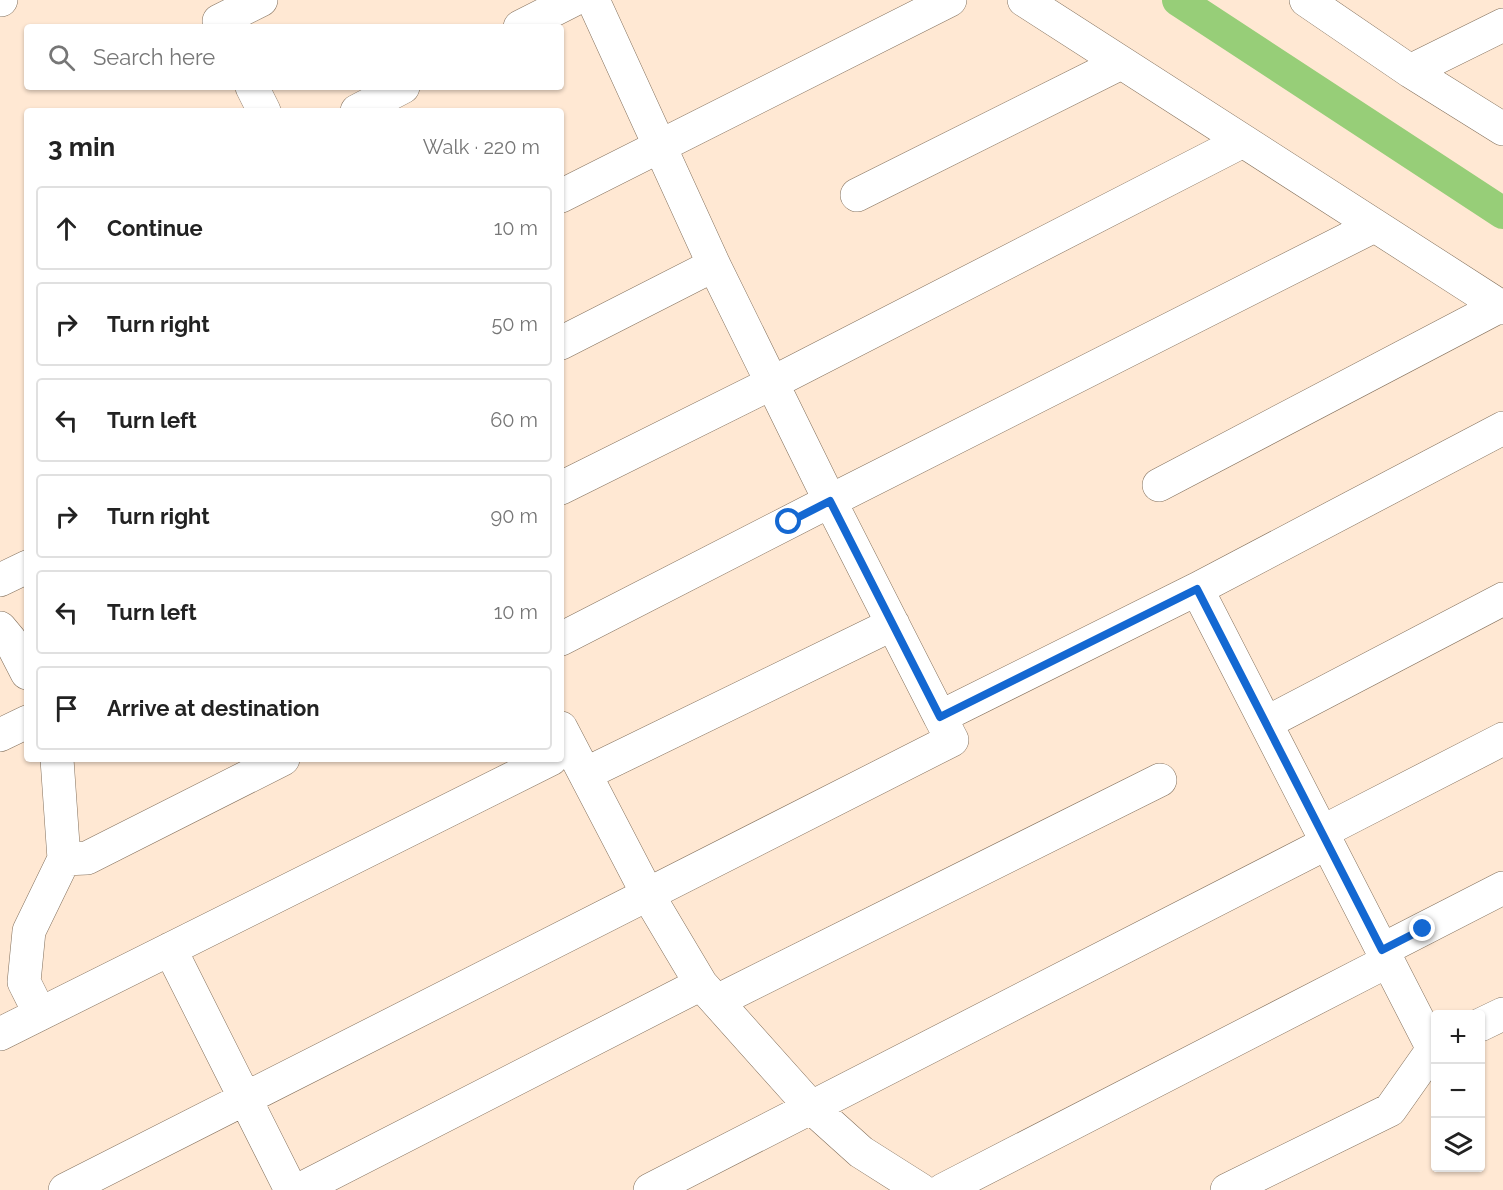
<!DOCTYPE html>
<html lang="en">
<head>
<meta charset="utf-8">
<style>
  :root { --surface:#fff; --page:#f6f6f6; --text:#222; --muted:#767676; --line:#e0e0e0 }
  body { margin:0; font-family:Raleway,sans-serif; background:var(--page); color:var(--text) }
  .controls { position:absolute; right:18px; bottom:18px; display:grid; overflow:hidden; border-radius:6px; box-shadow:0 2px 4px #0004 }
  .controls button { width:54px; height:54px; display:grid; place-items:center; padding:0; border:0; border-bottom:2px solid var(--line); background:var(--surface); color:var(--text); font:30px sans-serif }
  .stop { position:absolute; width:18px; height:18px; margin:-14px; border:4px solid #1468d2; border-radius:50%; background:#fff }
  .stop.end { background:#1468d2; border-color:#fff; box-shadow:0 2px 6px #0008 }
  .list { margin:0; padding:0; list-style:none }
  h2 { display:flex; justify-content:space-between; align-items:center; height:78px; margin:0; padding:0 24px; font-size:26px }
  h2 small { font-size:20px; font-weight:400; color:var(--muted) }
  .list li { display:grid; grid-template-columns:39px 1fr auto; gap:18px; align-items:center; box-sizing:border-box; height:84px; margin:0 12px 12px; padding:0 12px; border:2px solid var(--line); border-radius:6px }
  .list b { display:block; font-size:22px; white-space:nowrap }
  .list em { font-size:20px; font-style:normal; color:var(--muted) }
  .icon { flex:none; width:33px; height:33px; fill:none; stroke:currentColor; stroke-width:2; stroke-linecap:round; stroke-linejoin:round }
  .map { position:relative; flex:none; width:1503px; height:1190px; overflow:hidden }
  .search { position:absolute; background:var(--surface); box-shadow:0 2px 4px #0004; left:24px; top:24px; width:540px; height:66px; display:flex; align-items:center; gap:15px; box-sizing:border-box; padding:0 21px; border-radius:6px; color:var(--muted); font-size:22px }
  .panel { position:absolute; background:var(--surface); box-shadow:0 2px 4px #0004; left:24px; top:108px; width:540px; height:654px; border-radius:6px }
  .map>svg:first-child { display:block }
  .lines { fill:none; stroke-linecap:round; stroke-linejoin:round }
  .canal { stroke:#97ce78; stroke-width:32 }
  .minor-casing { stroke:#83705c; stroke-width:34 }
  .minor { stroke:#fff; stroke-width:33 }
  .route { stroke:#1468d2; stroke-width:8 }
</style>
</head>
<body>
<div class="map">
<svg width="1503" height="1190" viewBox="0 0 1503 1190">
  <rect width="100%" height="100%" fill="#ffe8d3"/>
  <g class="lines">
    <path class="canal" d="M1178 0 1503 213"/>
    <defs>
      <path id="minor" d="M0 0H1
        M593 0 714 265 830 501 940 717 1197 589 1433 1049 1436 1048
        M1024 0 1503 308
        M1306 0 1410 71 1503 129
        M219 21 261 0
        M520 27 573 0
        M1410 71 1503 25
        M252 87 264 111
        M357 111 403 87
        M857 195 1121 63
        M561 196 950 0
        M561 343 714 265
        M1159 485 1500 306
        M561 488 772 383 1243 141
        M0 580 27 567
        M1197 589 1503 428
        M0 628 10 640 27 673
        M561 639 830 501 1374 226
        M1266 723 1503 599
        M561 728 648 895 701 984 811 1107 861 1152 921 1190
        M0 735 27 722
        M585 774 893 624
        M1322 832 1503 739
        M64 859 87 858 283 759
        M170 949 291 1190
        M1382 950 1503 888
        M717 1001 1160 780
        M40 1014 24 982 29 931 64 859 57 759
        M1480 1025 1503 1014
        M0 1034 551 759
        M65 1190 952 740 940 717
        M299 1190 701 984
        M650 1190 1327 843
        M943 1190 1388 961
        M1227 1190 1390 1110 1433 1049"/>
    </defs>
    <use href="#minor" class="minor-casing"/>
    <use href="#minor" class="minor"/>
  </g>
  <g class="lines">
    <path class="route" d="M789 522 830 501 940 717 1197 589 1382 950 1423 929"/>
  </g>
</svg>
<div class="controls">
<button>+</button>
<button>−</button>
<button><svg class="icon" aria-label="layers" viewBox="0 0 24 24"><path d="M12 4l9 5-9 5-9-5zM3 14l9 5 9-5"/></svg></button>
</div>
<div class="stop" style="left:789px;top:522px"></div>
<div class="stop end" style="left:1423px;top:929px"></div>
<div class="search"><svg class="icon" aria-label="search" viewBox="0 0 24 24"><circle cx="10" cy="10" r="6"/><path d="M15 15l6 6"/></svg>Search here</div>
<section class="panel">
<h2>3 min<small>Walk · 220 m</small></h2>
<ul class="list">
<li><svg class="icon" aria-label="ahead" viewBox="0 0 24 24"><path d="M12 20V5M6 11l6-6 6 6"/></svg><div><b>Continue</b></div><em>10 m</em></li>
<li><svg class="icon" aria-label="right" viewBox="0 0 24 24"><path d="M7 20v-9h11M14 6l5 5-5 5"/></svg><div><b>Turn right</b></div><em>50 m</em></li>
<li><svg class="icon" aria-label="left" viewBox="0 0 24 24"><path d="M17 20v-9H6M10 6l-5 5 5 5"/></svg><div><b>Turn left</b></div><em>60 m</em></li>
<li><svg class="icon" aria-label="right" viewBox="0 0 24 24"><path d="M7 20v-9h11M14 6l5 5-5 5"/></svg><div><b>Turn right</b></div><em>90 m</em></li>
<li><svg class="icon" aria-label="left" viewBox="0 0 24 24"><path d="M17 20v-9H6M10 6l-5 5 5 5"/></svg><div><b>Turn left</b></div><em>10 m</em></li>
<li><svg class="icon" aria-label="arrive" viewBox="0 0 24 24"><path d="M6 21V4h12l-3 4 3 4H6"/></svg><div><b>Arrive at destination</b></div></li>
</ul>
</section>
</div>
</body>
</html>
